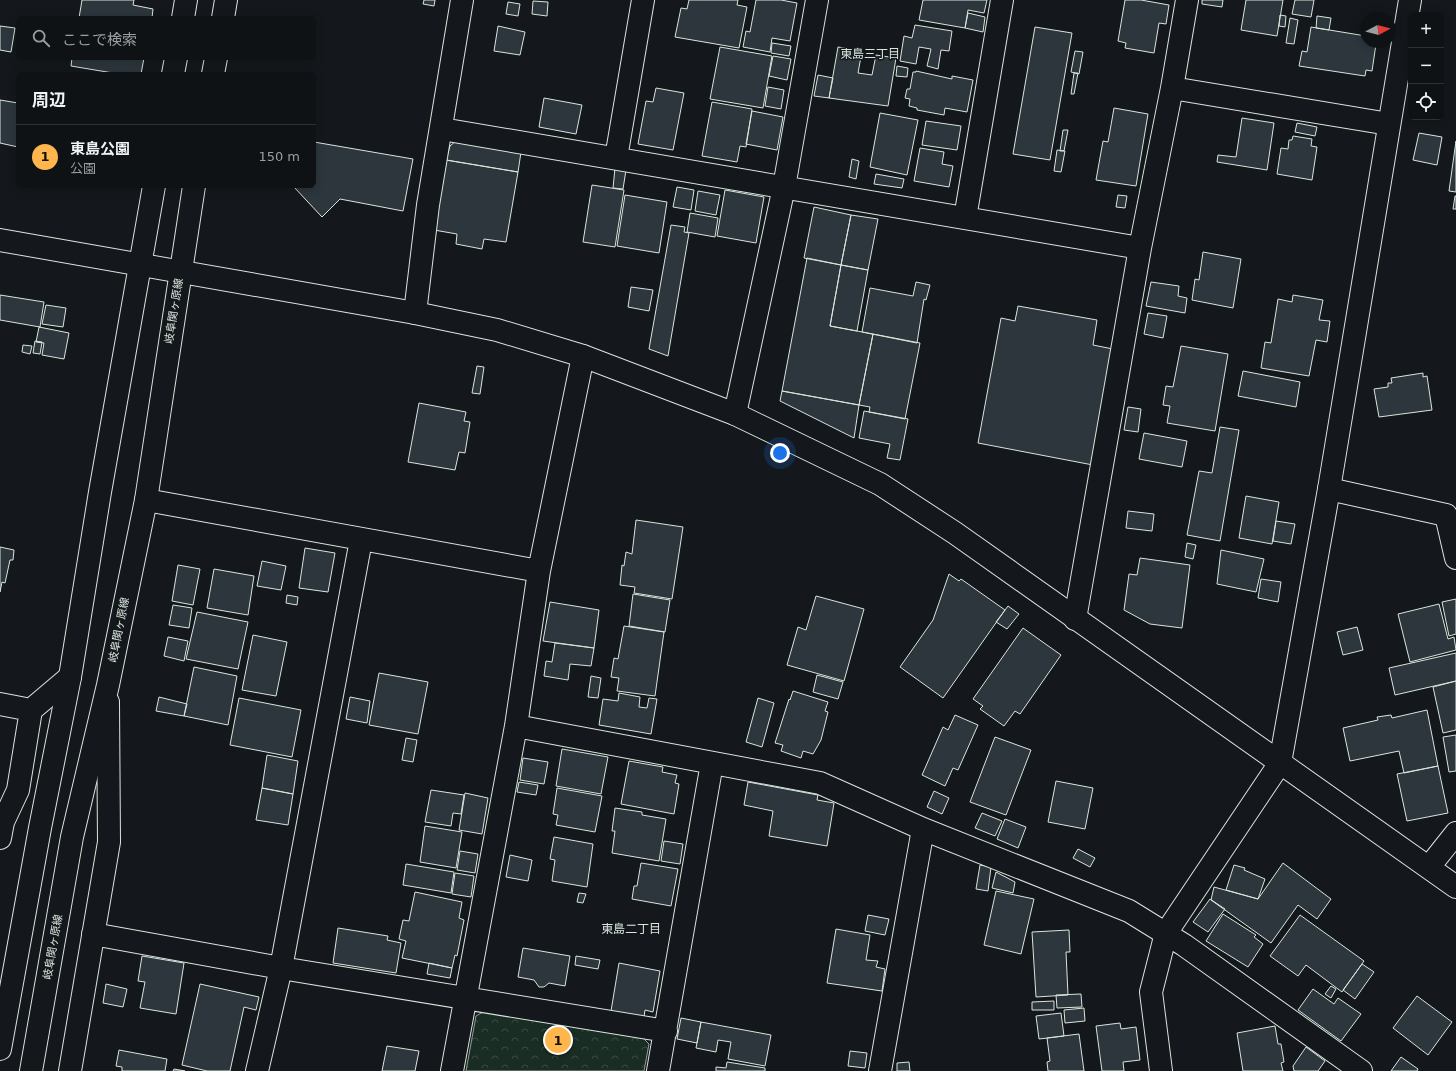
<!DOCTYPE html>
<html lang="ja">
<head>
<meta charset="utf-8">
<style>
  :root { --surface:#0f1215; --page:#1d2022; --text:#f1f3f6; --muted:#9b9ea0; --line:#2f3234; --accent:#ffb74d }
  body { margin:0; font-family:"DejaVu Sans","Noto Sans JP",sans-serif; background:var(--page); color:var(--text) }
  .controls { position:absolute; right:12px; top:12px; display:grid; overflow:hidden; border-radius:6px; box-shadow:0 2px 10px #0003 }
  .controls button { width:36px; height:36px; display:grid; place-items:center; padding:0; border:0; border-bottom:1px solid var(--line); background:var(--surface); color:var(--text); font:20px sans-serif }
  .compass { position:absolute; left:1360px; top:12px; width:36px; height:36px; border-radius:50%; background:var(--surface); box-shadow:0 2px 10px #0003; rotate:83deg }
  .you { position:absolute; left:780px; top:453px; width:14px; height:14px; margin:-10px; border:3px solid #fff; border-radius:50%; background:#1a73e8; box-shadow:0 0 0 6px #1a73e833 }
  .badge { display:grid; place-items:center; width:26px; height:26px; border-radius:50%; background:var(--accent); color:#111; font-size:13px; font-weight:700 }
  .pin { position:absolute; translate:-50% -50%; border:2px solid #fff; box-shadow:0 1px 4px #0006 }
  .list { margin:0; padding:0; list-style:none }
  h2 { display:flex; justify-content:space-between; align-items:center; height:52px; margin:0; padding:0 16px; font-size:17px }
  h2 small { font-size:13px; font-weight:400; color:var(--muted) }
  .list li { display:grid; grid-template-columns:26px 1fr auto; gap:12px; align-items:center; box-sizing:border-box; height:64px; padding:0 16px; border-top:1px solid var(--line) }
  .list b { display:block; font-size:15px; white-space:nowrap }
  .list p { margin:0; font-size:13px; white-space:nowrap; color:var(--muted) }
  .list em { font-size:13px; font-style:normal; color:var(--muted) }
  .icon { flex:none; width:22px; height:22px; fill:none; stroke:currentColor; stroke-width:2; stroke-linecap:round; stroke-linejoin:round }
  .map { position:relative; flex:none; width:1456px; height:1071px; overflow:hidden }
  .search { position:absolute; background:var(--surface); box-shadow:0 2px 10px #0003; left:16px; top:16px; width:300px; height:44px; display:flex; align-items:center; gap:10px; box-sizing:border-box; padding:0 14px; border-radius:6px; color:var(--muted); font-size:15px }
  .panel { position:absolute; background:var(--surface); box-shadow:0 2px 10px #0003; left:16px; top:72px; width:300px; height:116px; border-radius:6px }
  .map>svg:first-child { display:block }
  .forest { fill:url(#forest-crowns); stroke:#939e99 }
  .building { fill:#2c363c; stroke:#d8e6dc }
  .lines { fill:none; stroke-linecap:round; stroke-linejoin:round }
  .street-casing { stroke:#d8e6dc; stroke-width:24 }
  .secondary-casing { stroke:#d8e6dc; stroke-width:24 }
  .primary-casing { stroke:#d8e6dc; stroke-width:24 }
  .street { stroke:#14181c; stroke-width:22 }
  .secondary { stroke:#14181c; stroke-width:22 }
  .primary { stroke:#14181c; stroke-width:22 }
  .labels { text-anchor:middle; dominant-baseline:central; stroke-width:3; stroke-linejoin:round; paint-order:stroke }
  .street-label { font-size:11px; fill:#d8e6dc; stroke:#14181c }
  .neighbourhood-label { font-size:12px; fill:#d8e6dc; stroke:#14181c }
</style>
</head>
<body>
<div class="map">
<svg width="1456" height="1071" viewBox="0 0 1456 1071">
  <defs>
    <pattern id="forest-crowns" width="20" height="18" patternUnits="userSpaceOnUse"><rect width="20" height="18" fill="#1a2d24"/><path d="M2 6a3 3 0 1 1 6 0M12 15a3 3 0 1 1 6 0" fill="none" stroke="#3b4b43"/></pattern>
  </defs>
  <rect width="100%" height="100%" fill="#14181c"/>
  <path class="forest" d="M488 1009 641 1036 649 1044 644 1071H466L476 1016Z"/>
  <path class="building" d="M82 0H134L133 5 153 9 152 18H79Z
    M424 0H435L434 6 423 4Z
    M689 0H738L737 5 747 7 739 48 675 37 681 8 687 9Z
    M756 0H781L797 3 790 41 772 38 770 52 743 47 746 31 750 32Z
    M923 0H987L984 13 968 10 965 28 919 20Z
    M1125 0H1141L1169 5 1166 24 1159 23 1154 53 1125 48 1126 43 1118 41Z
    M1202 0H1223L1222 7 1202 4Z
    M1246 0H1283L1277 36 1241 30Z
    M1295 0H1314L1311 17 1292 14Z
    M533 1 548 2 547 16 532 14Z
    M508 2 520 4 518 16 506 14Z
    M968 13 985 17 983 32 965 28Z
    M1280 15 1286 16 1285 27 1279 26Z
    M1317 16 1331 18 1329 30 1316 28Z
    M1290 18 1298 20 1294 44 1286 43Z
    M915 25 952 31 949 51 941 50 938 69 927 66 931 49 919 47 916 64 900 61 904 36 912 38Z
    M0 26 15 28 11 52 0 50Z
    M498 26 525 32 520 55 494 51Z
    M1035 27 1072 33 1050 160 1013 154Z
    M1311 27 1366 36V42L1376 44 1372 71 1366 70 1365 76 1299 66 1302 51 1307 52Z
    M772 43 791 46 789 56 771 53Z
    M720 47 772 56 763 108 710 99Z
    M838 47 862 51 858 73 872 75 876 55 896 58 888 106 829 98Z
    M1075 51 1083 52 1079 74 1071 72Z
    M773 56 791 59 787 80 769 76Z
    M72 58H144L141 74H119L71 66Z
    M897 66 908 68 907 77 896 76Z
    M916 71 952 79V76L973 80 967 112 945 108 944 115 917 110V108L909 106 910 99 905 98 907 89H910L913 72H916Z
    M1074 73H1078L1074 94H1071Z
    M818 75 833 78 829 98 814 96Z
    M768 87 784 90 781 109 765 106Z
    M656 88 684 93 673 150 638 144 646 101 653 102Z
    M544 98 582 105 576 134 539 127Z
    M0 100 18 103V147L0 143Z
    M712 102 752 109 746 147 740 146 737 162 702 156Z
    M1114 108 1148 114 1136 186 1096 180 1103 141 1108 142Z
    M752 111 783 117 777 150 746 144Z
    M880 113 918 120 907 175 870 167Z
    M1242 118 1274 123 1267 170 1217 162 1218 155 1236 157Z
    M926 121 961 126 957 150 922 145Z
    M1297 123 1317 127 1315 136 1295 132Z
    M1063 130H1068L1064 151H1060Z
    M1419 133 1442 137 1437 165 1413 160Z
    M1293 136 1312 139 1311 146 1317 147 1312 180 1277 174 1281 148 1288 149 1289 140H1292Z
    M457 140 521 152 518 172 446 160 450 146Z
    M1456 141V192L1449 191Z
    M314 142 413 159 403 211 340 199 322 217 293 186H314Z
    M920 148 944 152 942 164 953 166 949 187 914 181Z
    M1057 150 1065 151 1061 172 1054 171Z
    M852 159 859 161 856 179 849 177Z
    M446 160 518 172 506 242 484 239 482 249 456 244 457 234 434 230Z
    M615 168 626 170 623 189 613 188Z
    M876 174 904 179 902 188 874 184Z
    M592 185 624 190 615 247 583 242Z
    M677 187 694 190 691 210 673 207Z
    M725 190 764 197 756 243 717 236Z
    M698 191 720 195 716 215 695 211Z
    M625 195 667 202 659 253 617 246Z
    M1118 195 1127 196 1125 208 1116 207Z
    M1455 196H1456V209H1453Z
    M814 207 851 215 841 265 804 258Z
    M690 213 718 218 715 237 687 232Z
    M851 215 878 219 868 270 841 265Z
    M671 225 685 227 684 232 689 233 668 356 649 349Z
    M1203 252 1241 259 1233 308 1192 300 1195 279 1199 280Z
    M807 258 841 265 830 326 873 334 859 405 782 391Z
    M841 265 868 270 857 331 830 326Z
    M916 282 930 285 926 300 924 299 917 343 862 332 870 288 913 296Z
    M1151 282 1179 286 1178 296 1187 298 1185 313 1146 306Z
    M631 287 653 290 649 311 628 307Z
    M0 295 44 302 40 327 0 320Z
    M1293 295 1323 300 1319 320 1330 321 1327 342 1316 340 1309 376 1261 368 1265 342 1271 343 1278 299 1292 302Z
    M46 305 66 308 63 327 42 324Z
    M1018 306 1097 320 1093 345 1113 349 1093 465 978 443 1001 318 1015 321Z
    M1148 313 1167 316 1163 338 1144 334Z
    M39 327 69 333 64 359 42 355 44 343 36 342Z
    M873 334 920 343 905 419 869 412 870 407 859 405Z
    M35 341 42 342 40 354 33 353Z
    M23 345 32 346 30 354 22 352Z
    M1181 346 1228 354 1215 431 1167 423 1170 406 1163 405 1166 386 1173 387Z
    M477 366 484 367 480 394 472 393Z
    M1243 371 1300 382 1296 407 1238 396Z
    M1423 373V377L1427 376 1432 410 1379 417 1374 389 1388 387V383H1392L1391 378Z
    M782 391 859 405 854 438 780 401Z
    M419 403 466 412 464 421 470 422 465 453 459 452 455 470 408 462Z
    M1128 407 1141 409 1138 432 1124 430Z
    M864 411 908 419 900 460 887 458 890 444 859 438Z
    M1220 427 1239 430 1220 541 1187 535 1199 471 1212 473Z
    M1144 433 1187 441 1182 467 1139 459Z
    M1246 496 1279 502 1272 544 1239 538Z
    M1128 511 1154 514 1152 531 1126 528Z
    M636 520 683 527 672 599 634 593 635 587 620 585 622 565 624 566 626 552 632 554Z
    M1276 521 1295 524 1291 544 1273 541Z
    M1187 543 1196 545 1193 559 1185 557Z
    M0 547 14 550 13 560H10L5 583 2 582 0 592Z
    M305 548 335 553 328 592 299 588Z
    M1221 550 1264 559 1256 592 1217 584Z
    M1140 558 1190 565 1182 628 1150 624 1124 610 1129 574 1137 575Z
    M262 561 286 566 281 590 257 586Z
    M178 565 200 569 193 605 172 601Z
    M214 569 254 576 248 615 207 608Z
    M949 574 959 581 961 579 1005 610 943 698 900 667 933 620Z
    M1261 579 1281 582 1278 602 1258 598Z
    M633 594 670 600 665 632 629 626Z
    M287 595 298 597 297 605 286 603Z
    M816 596 864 609 844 681 787 665 798 627 806 630Z
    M1456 599V634L1449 636 1442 602Z
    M550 602 599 610 594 648 543 641Z
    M1439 604 1448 639 1454 637 1456 650 1410 662 1398 614Z
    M173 605 192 608 189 628 169 625Z
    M1008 606 1019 614 1007 629 996 622Z
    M197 612 248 622 238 669 186 659Z
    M624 626 664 632 655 696 617 691 619 678 611 677 614 658 618 659Z
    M1357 627 1363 650 1343 655 1337 632Z
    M1023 628 1061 655 1020 714 1015 711 1004 726 980 709 983 706 973 699Z
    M253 635 287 642 276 696 242 690Z
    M168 637 188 641 184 661 164 656Z
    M555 643 594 648 591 666 570 664 568 680 544 676 546 661 552 662Z
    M1456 653V681L1395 695 1389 668Z
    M194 667 237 676 228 725 184 716Z
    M379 673 428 682 418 734 369 725Z
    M817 675 843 682 838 699 813 692Z
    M591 676 601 678 598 698 588 697Z
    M1456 681V730L1443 733 1433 687Z
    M793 691 828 702 825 711 828 712 821 740 813 754 803 751 801 758 781 751 783 745 775 743 789 699 790 700Z
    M619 693 640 697 639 707 647 708 649 698 657 699 651 734 599 725 603 699 618 701Z
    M159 697 187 704 184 716 156 711Z
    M350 697 370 701 367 723 346 719Z
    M239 698 301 710 292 757 230 745Z
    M758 698 774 703 762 747 746 742Z
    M1427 710 1438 766 1404 773 1399 751 1350 761 1343 728 1378 720 1377 717 1391 715 1392 718Z
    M955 715 978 725 958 770 953 768 945 786 922 775 943 727 948 730Z
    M1456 735V771L1449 772 1443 737Z
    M995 737 1031 750 1006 815 970 802Z
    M406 738 417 740 413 762 402 760Z
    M562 749 608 757 601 794 556 786Z
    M267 755 298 761 293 794 262 788Z
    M523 758 548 762 544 784 520 780Z
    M629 761 663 767 662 772 677 775 675 783 679 784 674 814 621 804Z
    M1438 766 1448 813 1407 821 1397 774Z
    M1056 781 1093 788 1085 829 1048 822Z
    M519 782 538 785 536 795 517 792Z
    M748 782 818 795 817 800 834 803 827 846 769 836 773 811 744 805Z
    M262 788 293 794 288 825 256 820Z
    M557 788 602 796 595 832 556 825 558 815 553 814Z
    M431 790 464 795 461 814 453 813 451 826 425 822Z
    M934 791 949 798 942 814 927 807Z
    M465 793 488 798 482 834 459 830Z
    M615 808 642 812V815L666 819 659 861 612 853 615 831H612Z
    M982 813 1002 821 995 836 975 828Z
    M1005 819 1026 827 1018 848 997 839Z
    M425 826 462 832 456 868 420 862Z
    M554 837 593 844 587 887 552 881 555 860 550 859Z
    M664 841 683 844 680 864 661 861Z
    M1078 849 1095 858 1090 867 1073 858Z
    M460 851 478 854 475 873 457 870Z
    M510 855 532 860 528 881 506 877Z
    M641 863 678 869 671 906 632 899 634 886H637Z
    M1283 863 1331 899 1317 919 1298 905 1271 943 1211 900 1214 887 1258 899Z
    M406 864 454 872 451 893 403 885Z
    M980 865 991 867 988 891 976 889Z
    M1234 865 1245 868 1244 870 1265 879 1258 899 1226 890Z
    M996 872 1015 882 1013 893 992 888Z
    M455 873 474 876 471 897 452 894Z
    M996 891 1034 899 1021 954 984 945Z
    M415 892 462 902 459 918 464 920 457 956 455 955 452 968 402 958 406 941 399 939 403 920 409 921Z
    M579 893 586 894 583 903 577 902Z
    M1210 899 1225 909 1208 932 1193 922Z
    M1223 914 1256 935 1254 937 1263 944 1248 967 1206 941Z
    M868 915 889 919 885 935 865 931Z
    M1300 915 1364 961 1342 992 1306 965 1298 976 1270 956Z
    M338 928 388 936 387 940 401 943 396 973 333 963Z
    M836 929 870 935 866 960 878 961 876 967 885 969 882 991 827 983Z
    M1069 930 1070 952H1066L1068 995 1036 997 1032 932Z
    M523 948 570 956 565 986 549 983 544 987H539L534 980 518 977Z
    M142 956 184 963 176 1014 140 1008 145 982 138 981Z
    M576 956 600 960 598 969 575 965Z
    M429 963 452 968 450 978 427 974Z
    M619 963 660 971 653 1012 645 1010 644 1017 611 1011Z
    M1362 964 1374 972 1355 999 1343 990Z
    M106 984 127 989 123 1007 103 1003Z
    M200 984 259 997 256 1010 244 1007 230 1071H207L182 1065Z
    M1331 986 1336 989 1331 998 1325 994Z
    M1313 989 1334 1004 1338 998 1361 1014 1341 1041 1298 1010Z
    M1081 994 1082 1007 1057 1008 1056 995Z
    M1417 996 1452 1022 1428 1055 1393 1028Z
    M1054 1001V1010H1032V1002Z
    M1084 1008 1085 1021 1065 1023 1064 1010Z
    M1061 1013 1064 1036 1039 1039 1036 1016Z
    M681 1018 701 1022 697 1043 677 1039Z
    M701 1022 771 1035 765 1066 728 1059 731 1042 718 1040 716 1052 696 1048Z
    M1120 1023 1121 1029 1136 1027 1140 1060 1123 1062 1124 1071H1102L1096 1026Z
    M1275 1026 1278 1044H1281L1284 1062 1281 1063 1283 1071H1243L1237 1033Z
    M1079 1034 1084 1071H1048L1047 1062 1050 1061 1047 1038Z
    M387 1046 419 1051 415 1071H382Z
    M1306 1047 1325 1061 1318 1071H1294L1293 1066Z
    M119 1050 167 1059 165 1071H122V1067L116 1066Z
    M850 1051 867 1053 865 1068 848 1066Z
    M1401 1057 1418 1069 1417 1071H1391Z
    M727 1062 765 1068V1071H716V1067L726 1068Z
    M909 1062 910 1071H897V1063Z
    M174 1069 185 1071H173Z"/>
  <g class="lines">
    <defs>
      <path id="street" d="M1172 88 1389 124
        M442 129 1140 248
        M616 158 643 0
        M965 218 1002 0
        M415 313 428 205 462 0
        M735 414 784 187 817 0
        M1329 489 1446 515 1456 558
        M146 500 539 571
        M1075 619 1140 248 1172 88 1187 0
        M0 704 31 710 70 677
        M516 726 820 783 923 829 1129 911 1184 945 1361 1071
        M0 838 3 822 18 790 31 710
        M1429 867 1456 833
        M93 934 281 968 666 1031
        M70 1071 109 842 108 702
        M257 1071 281 968 361 540
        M452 1071 516 726 539 571 583 356
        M658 1071 712 763
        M880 1071 923 829
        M1161 1071 1151 992 1166 933 1280 763"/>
      <path id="secondary" d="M0 240 415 313 497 330 583 356 735 414 880 484 955 533 1456 887
        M1280 763 1329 489 1410 0"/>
      <path id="primary" d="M183 18 186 0
        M223 18 226 0
        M173 74 176 58
        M213 74 216 58
        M0 1049 40 828 70 677 100 492 154 186
        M31 1071 72 837 108 685 146 500 194 186"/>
    </defs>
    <use href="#street" class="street-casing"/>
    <use href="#secondary" class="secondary-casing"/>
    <use href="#primary" class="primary-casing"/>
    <use href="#street" class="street"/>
    <use href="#secondary" class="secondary"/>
    <use href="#primary" class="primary"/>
  </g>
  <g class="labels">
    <g class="street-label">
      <text transform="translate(174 311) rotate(-81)">岐阜関ヶ原線</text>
      <text transform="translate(119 630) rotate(-79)">岐阜関ヶ原線</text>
      <text transform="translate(53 947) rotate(-80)">岐阜関ヶ原線</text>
    </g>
    <g class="neighbourhood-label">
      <text x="870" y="54">東島三丁目</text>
      <text x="631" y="929">東島二丁目</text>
    </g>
  </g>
</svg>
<div class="controls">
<button>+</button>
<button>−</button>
<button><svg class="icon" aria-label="locate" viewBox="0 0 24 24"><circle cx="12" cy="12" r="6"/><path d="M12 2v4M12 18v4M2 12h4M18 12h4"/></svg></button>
</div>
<svg class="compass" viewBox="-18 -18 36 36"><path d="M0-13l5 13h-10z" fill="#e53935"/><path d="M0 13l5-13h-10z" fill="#9b9ea0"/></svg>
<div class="you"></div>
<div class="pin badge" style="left:558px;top:1040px">1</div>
<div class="search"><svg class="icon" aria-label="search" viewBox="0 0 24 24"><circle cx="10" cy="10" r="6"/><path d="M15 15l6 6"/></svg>ここで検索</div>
<section class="panel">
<h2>周辺<small></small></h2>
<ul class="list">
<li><span class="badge">1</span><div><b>東島公園</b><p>公園</p></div><em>150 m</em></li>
</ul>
</section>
</div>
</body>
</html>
